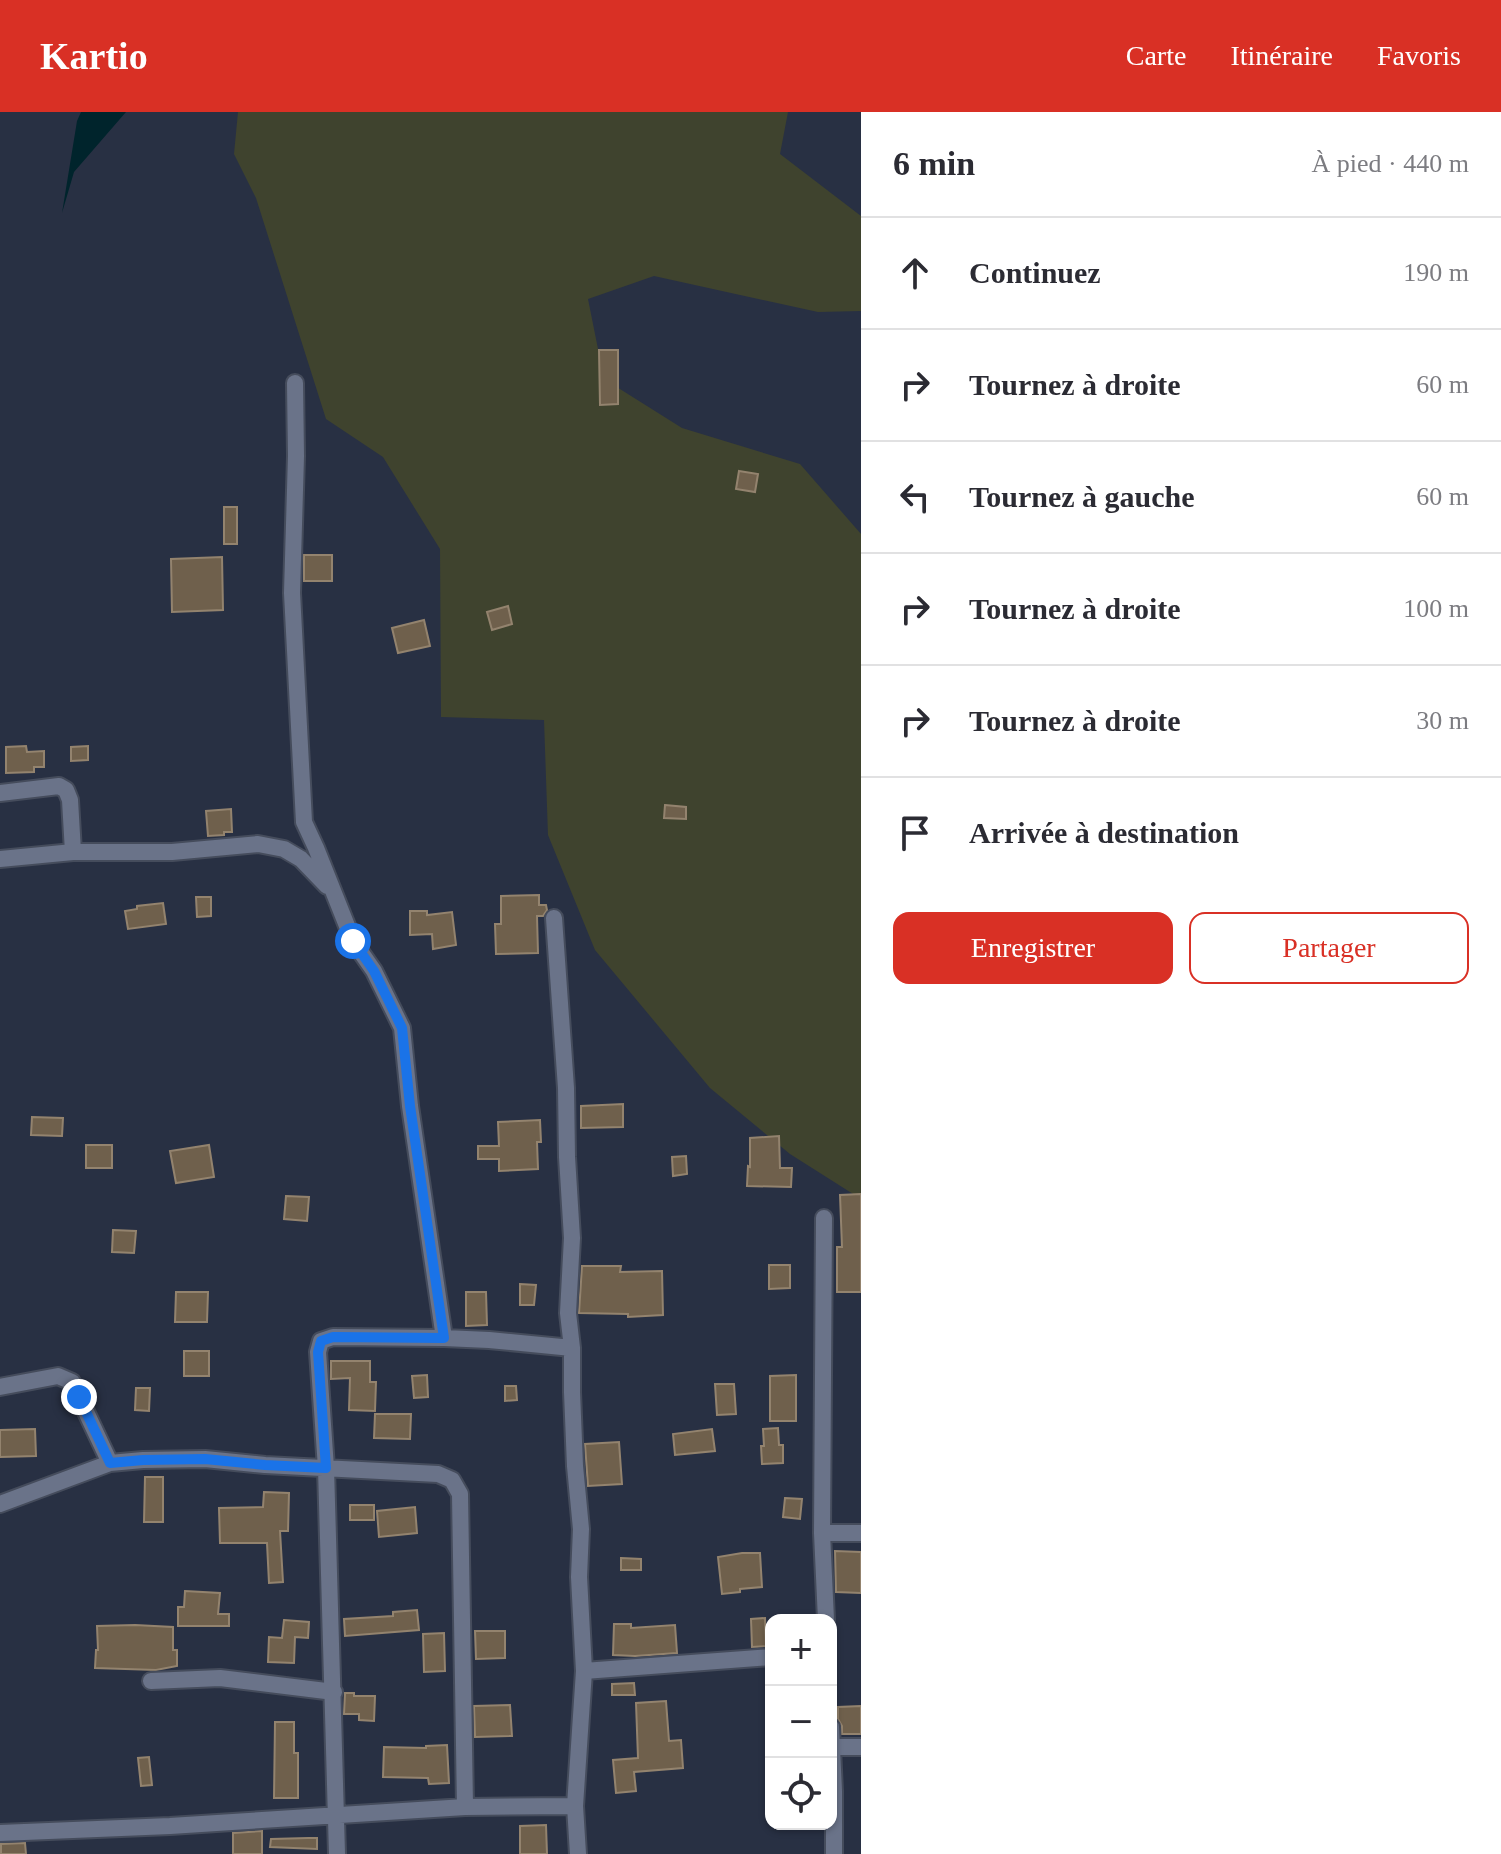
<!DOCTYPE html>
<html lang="fr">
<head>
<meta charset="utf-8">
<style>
  :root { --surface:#fff; --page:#f2f2f3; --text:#2b2b33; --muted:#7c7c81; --line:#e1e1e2; --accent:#d93025 }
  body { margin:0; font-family:Georgia,serif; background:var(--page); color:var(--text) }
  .controls { position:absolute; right:24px; bottom:24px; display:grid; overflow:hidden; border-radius:16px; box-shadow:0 2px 6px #0004 }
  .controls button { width:72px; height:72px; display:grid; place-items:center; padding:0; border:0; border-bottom:2px solid var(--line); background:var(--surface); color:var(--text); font:40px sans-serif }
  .stop { position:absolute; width:24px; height:24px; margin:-18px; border:6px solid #1a73e8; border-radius:50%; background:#fff }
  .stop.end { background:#1a73e8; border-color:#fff; box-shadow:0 2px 8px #0008 }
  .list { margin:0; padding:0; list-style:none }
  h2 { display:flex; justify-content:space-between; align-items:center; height:104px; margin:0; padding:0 32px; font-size:34px }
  h2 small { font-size:26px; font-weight:400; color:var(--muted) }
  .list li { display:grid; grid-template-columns:52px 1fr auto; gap:24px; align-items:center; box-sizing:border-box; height:112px; padding:0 32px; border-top:2px solid var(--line) }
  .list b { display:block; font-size:30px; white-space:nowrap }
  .list em { font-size:26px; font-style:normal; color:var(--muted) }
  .actions { display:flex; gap:16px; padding:24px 32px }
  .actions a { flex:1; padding:18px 0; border:2px solid var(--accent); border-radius:16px; text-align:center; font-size:28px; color:var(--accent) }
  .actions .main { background:var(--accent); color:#fff }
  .icon { flex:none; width:44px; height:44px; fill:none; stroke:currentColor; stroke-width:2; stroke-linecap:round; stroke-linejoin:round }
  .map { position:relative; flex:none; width:861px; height:1742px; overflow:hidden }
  header { display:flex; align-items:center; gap:48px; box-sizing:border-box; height:112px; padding:0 40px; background:var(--accent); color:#fff }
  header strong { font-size:38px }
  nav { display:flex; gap:44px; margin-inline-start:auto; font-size:28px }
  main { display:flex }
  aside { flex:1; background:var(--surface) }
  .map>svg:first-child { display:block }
  .green { fill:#3f432e }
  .water { fill:#00242c }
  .building { fill:#6f604c; stroke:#93836e; stroke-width:2 }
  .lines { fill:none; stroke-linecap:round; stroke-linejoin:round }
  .street-casing { stroke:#454c5c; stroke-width:20 }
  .street { stroke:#6a7389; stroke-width:16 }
  .route { stroke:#1a73e8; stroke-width:10 }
</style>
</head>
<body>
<header>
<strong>Kartio</strong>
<nav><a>Carte</a><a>Itinéraire</a><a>Favoris</a></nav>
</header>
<main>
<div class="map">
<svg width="861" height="1742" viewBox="0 0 861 1742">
  <rect width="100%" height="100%" fill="#283043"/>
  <path class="green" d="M238 0H788L780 42 861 104V199L818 200 654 164 588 187 604 267 682 316 800 352 861 422V1087L790 1042 710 976 595 838 548 723 544 608 441 605 440 437 383 345 326 307 256 86 234 42Z"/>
  <path class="water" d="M81 0H126L74 60 62 101 77 9Z"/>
  <path class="building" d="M599 238H618V292L600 293Z
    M739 359 758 362 755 380 736 377Z
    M224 395H237V432H224Z
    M304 443H332V469H304Z
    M222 445 223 498 172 500 171 447Z
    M508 494 512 512 492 518 487 500Z
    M424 508 430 534 398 541 392 516Z
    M26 634 27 640 44 639V655H34V660L6 661V635Z
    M88 634V648L71 649V635Z
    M665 693 686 695V707L664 706Z
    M231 697 232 720H224V723L208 724 206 699Z
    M539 783V793H546L547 798 543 804H537L538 841 496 842 495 812H501V784Z
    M196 785H211V804L197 805Z
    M163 791 166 812 128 817 125 799 137 797V794Z
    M410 799H427V803L452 800 456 833 433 837 432 822 410 823Z
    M623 992V1015L581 1016V994Z
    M32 1005 63 1006 62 1024 31 1023Z
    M540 1008 541 1030H537L538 1057 499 1059V1047H478V1034H499L498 1010Z
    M779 1024 780 1056H792L791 1075 747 1074 748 1054 750 1055V1026Z
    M86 1033H112V1056H86Z
    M209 1033 214 1065 176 1071 170 1039Z
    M686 1044 687 1062 673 1064 672 1045Z
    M861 1082V1180H837V1135H842L840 1083Z
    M286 1084 309 1085 307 1109 284 1107Z
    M113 1118 136 1119 134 1141 112 1140Z
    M769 1153H790V1176L769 1177Z
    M582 1154H621L620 1160 662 1159 663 1203 628 1205V1202L579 1201Z
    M520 1172 536 1173 534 1193H520Z
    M176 1180H208L207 1210H175Z
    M466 1180H486L487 1213 466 1214Z
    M184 1239H209V1264H184Z
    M331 1249H370V1270H376L375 1299 349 1298 350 1266 331 1267Z
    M427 1263 428 1285 414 1286 412 1264Z
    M796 1263V1309H770V1264Z
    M715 1272H734L736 1302 717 1303Z
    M505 1274H516L517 1288 505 1289Z
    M136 1276H150L149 1299 135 1298Z
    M375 1302H411L410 1327 374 1326Z
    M778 1316 779 1333H783V1351L762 1352 761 1334H764L763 1317Z
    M35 1317 36 1344 0 1345V1318Z
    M712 1317 715 1339 675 1343 673 1322Z
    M619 1330 622 1372 588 1374 585 1332Z
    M145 1365H163V1410H144Z
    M264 1380 289 1381 288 1419H280L283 1470 269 1471 267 1431H220L219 1396 263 1395Z
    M785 1386 802 1387 800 1407 783 1405Z
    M350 1393H374V1408H350Z
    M415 1395 417 1421 379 1425 377 1399Z
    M835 1439 861 1440V1481L836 1480Z
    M742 1441H760L762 1475 740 1477V1480L722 1482 718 1445Z
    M621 1446 641 1447V1458H621Z
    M185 1479 220 1481 218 1502H229V1514H178V1495H184Z
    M417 1498 419 1518 345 1524 344 1507 393 1504V1500Z
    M765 1506 766 1534 752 1535 751 1507Z
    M284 1508 309 1510 308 1526 295 1525 294 1551 268 1550 269 1525 282 1526Z
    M614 1512H631V1516L675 1513 677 1541 635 1544 613 1543Z
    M135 1513 173 1515V1538H177V1554L156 1558 95 1556 96 1538H98L97 1514Z
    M475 1519H505V1546L476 1547Z
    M444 1521 445 1559 424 1560 423 1522Z
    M634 1571 635 1583H612V1572Z
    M345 1581H354V1584H375L374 1609 359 1608V1602H344Z
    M666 1589 669 1629 681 1628 683 1656 634 1660 636 1679 616 1681 613 1648 638 1646 636 1591Z
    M510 1593 512 1624 475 1625 474 1594Z
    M861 1594V1622H842V1614L838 1607V1595Z
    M275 1610H294V1641H298V1686H274Z
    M447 1633 449 1671 429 1672 428 1666 383 1665 384 1635 426 1636V1634Z
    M149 1645 152 1673 141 1674 138 1646Z
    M546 1713 547 1742H520V1714Z
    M262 1719V1742H233V1721Z
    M308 1726H317V1737L270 1735 271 1727Z
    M25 1731 26 1742H1V1732Z"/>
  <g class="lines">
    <defs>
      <path id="street" d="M295 271 296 344 292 481 304 710 316 736 353 829 374 859 402 916 410 994 444 1226 489 1228 572 1236
        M0 681 59 674 66 678 70 688 73 740
        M0 747 73 740H172L258 732 284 737 301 747 327 774
        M554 806 566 976 567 1045 572 1126 568 1201 572 1236V1280L575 1354 581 1417 579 1465 584 1559 575 1694 578 1742
        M824 1106 822 1421 826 1508
        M0 1275 58 1264 72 1270 110 1351
        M0 1392 110 1351 143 1348 205 1347 265 1353 438 1362 452 1368 460 1382 465 1695
        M822 1421H861
        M584 1559 771 1545
        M151 1569 220 1566 334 1580
        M831 1615 834 1679V1742
        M832 1635H861
        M0 1721 170 1714 465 1695 575 1694
        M337 1742 326 1356 318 1240 321 1229 333 1225 444 1226"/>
    </defs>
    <use href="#street" class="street-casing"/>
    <use href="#street" class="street"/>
  </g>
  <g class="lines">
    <path class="route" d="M79 1285 110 1351 143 1348 205 1347 265 1353 326 1356 318 1240 321 1229 333 1225 444 1226 410 994 402 916 374 859 353 829"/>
  </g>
</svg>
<div class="controls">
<button>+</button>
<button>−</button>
<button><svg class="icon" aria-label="locate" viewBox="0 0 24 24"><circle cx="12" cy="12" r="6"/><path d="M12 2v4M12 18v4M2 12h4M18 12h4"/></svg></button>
</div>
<div class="stop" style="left:353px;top:829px"></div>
<div class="stop end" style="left:79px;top:1285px"></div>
</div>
<aside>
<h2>6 min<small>À pied · 440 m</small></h2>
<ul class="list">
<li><svg class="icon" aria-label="ahead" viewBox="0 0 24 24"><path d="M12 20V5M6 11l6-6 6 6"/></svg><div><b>Continuez</b></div><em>190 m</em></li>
<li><svg class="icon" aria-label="right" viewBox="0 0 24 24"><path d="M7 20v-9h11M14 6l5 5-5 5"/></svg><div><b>Tournez à droite</b></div><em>60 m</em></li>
<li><svg class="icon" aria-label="left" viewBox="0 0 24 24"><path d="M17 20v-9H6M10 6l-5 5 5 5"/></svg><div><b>Tournez à gauche</b></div><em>60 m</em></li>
<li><svg class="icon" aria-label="right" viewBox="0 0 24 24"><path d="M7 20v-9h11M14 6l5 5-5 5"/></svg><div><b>Tournez à droite</b></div><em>100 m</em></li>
<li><svg class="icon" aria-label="right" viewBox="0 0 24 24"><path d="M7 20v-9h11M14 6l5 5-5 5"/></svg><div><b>Tournez à droite</b></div><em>30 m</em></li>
<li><svg class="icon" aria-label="arrive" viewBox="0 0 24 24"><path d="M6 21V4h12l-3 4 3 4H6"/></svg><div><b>Arrivée à destination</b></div></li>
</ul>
<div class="actions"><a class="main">Enregistrer</a><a>Partager</a></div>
</aside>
</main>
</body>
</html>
